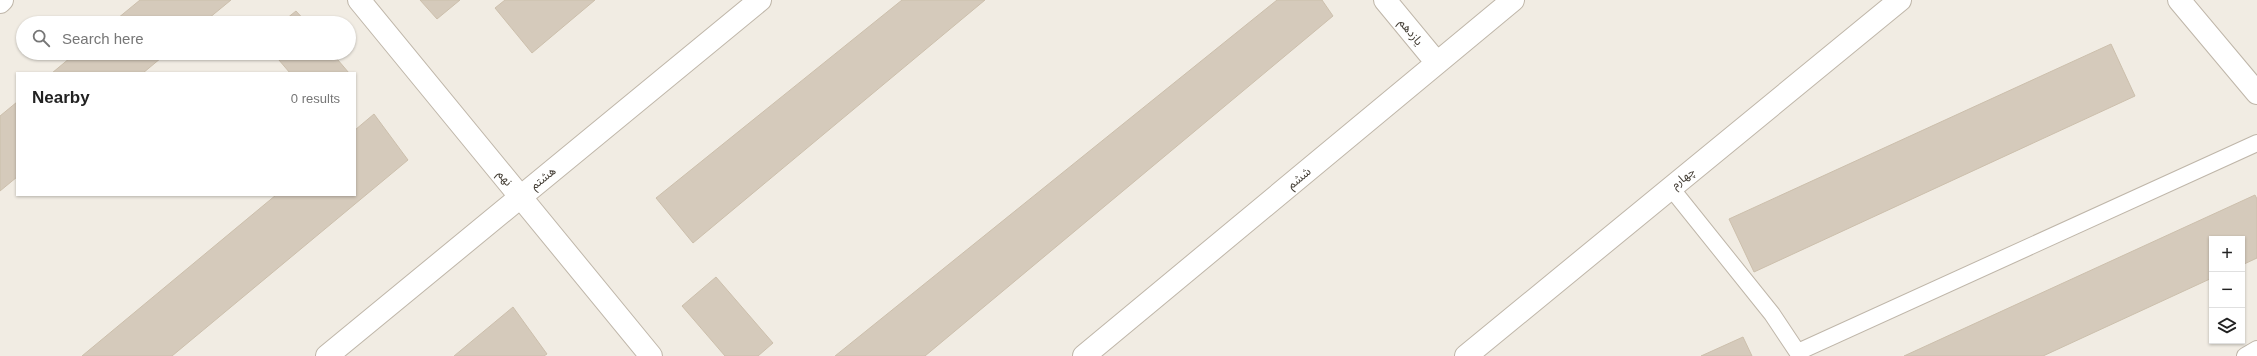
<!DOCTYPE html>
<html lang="en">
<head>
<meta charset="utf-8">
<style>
  :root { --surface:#fff; --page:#f2f2f2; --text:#222; --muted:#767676; --line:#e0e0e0 }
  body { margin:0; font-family:Helvetica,"Noto Sans Arabic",sans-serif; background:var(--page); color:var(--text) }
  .controls { position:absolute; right:12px; bottom:12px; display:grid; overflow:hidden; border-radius:0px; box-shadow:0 1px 3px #0004 }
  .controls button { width:36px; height:36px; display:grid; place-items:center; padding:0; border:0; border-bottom:1px solid var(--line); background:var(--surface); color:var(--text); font:20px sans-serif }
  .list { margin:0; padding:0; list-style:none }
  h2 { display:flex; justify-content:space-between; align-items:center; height:52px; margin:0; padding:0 16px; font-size:17px }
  h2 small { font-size:13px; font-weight:400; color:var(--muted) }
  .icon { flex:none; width:22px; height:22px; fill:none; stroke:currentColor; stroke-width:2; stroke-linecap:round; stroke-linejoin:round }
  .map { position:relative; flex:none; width:2257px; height:356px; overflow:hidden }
  .search { position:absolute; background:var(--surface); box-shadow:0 1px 3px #0004; left:16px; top:16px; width:340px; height:44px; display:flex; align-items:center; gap:10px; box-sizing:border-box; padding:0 14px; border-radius:22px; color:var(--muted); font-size:15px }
  .panel { position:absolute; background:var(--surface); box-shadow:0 1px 3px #0004; left:16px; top:72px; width:340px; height:124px; border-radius:0px }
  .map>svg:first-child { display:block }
  .building { fill:#d5cabb; stroke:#ccbfac }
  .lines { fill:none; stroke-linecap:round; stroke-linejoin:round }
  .lane-casing { stroke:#bfb6a9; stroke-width:18 }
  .street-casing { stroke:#bfb6a9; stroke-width:24 }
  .lane { stroke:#fff; stroke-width:16 }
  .street { stroke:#fff; stroke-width:22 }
  .labels { text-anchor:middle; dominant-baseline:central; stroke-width:3; stroke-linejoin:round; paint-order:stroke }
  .street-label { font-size:12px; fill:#423c33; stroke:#fff }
</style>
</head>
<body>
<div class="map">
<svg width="2257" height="356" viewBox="0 0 2257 356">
  <rect width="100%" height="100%" fill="#f1ece3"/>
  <path class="building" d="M140 0H231L203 23H112Z
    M420 0H460L437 19Z
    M505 0H595L532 53 495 8Z
    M902 0H985L693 243 656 198Z
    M1277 0H1322L1333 16 925 356H835Z
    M296 11 307 23H281Z
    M2111 44 2135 96 1754 272 1729 219Z
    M76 53H167L143 73H52Z
    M273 53H332L349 73H290Z
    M17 102V177L0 191V116Z
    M374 114 408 160 172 356H82L276 195H355V130Z
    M2255 195 2257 199V258L2242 265V239H2212V278L2043 356H1904Z
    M716 277 773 343 758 356H725L682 306Z
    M513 307 547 354 544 356H454Z
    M1743 337 1752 356H1701Z"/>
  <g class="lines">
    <defs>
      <path id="lane" d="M1671 188 1772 314 1800 356
        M1798 352 2257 143
        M2245 356 2257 349"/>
      <path id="street" d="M359 0 651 356
        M1385 0 1437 63
        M2179 0 2257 93
        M0 2 2 0
        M327 356 760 0
        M1084 356 1513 0
        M1466 356 1900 0"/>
    </defs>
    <use href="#lane" class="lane-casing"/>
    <use href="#street" class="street-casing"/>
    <use href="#lane" class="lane"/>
    <use href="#street" class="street"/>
  </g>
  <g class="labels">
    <g class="street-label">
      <text transform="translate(1411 32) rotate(51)">یازدهم</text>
      <text transform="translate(505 178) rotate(51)">نهم</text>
      <text transform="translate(543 178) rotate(-39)">هشتم</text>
      <text transform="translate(1299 178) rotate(-40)">ششم</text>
      <text transform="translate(1683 178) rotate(-39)">چهارم</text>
    </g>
  </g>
</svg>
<div class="controls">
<button>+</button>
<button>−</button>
<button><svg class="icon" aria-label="layers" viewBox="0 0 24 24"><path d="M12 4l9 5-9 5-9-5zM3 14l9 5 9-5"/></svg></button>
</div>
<div class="search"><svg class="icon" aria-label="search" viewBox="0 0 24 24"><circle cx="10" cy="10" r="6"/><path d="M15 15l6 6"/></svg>Search here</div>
<section class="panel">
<h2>Nearby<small>0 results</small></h2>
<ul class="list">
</ul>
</section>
</div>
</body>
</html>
